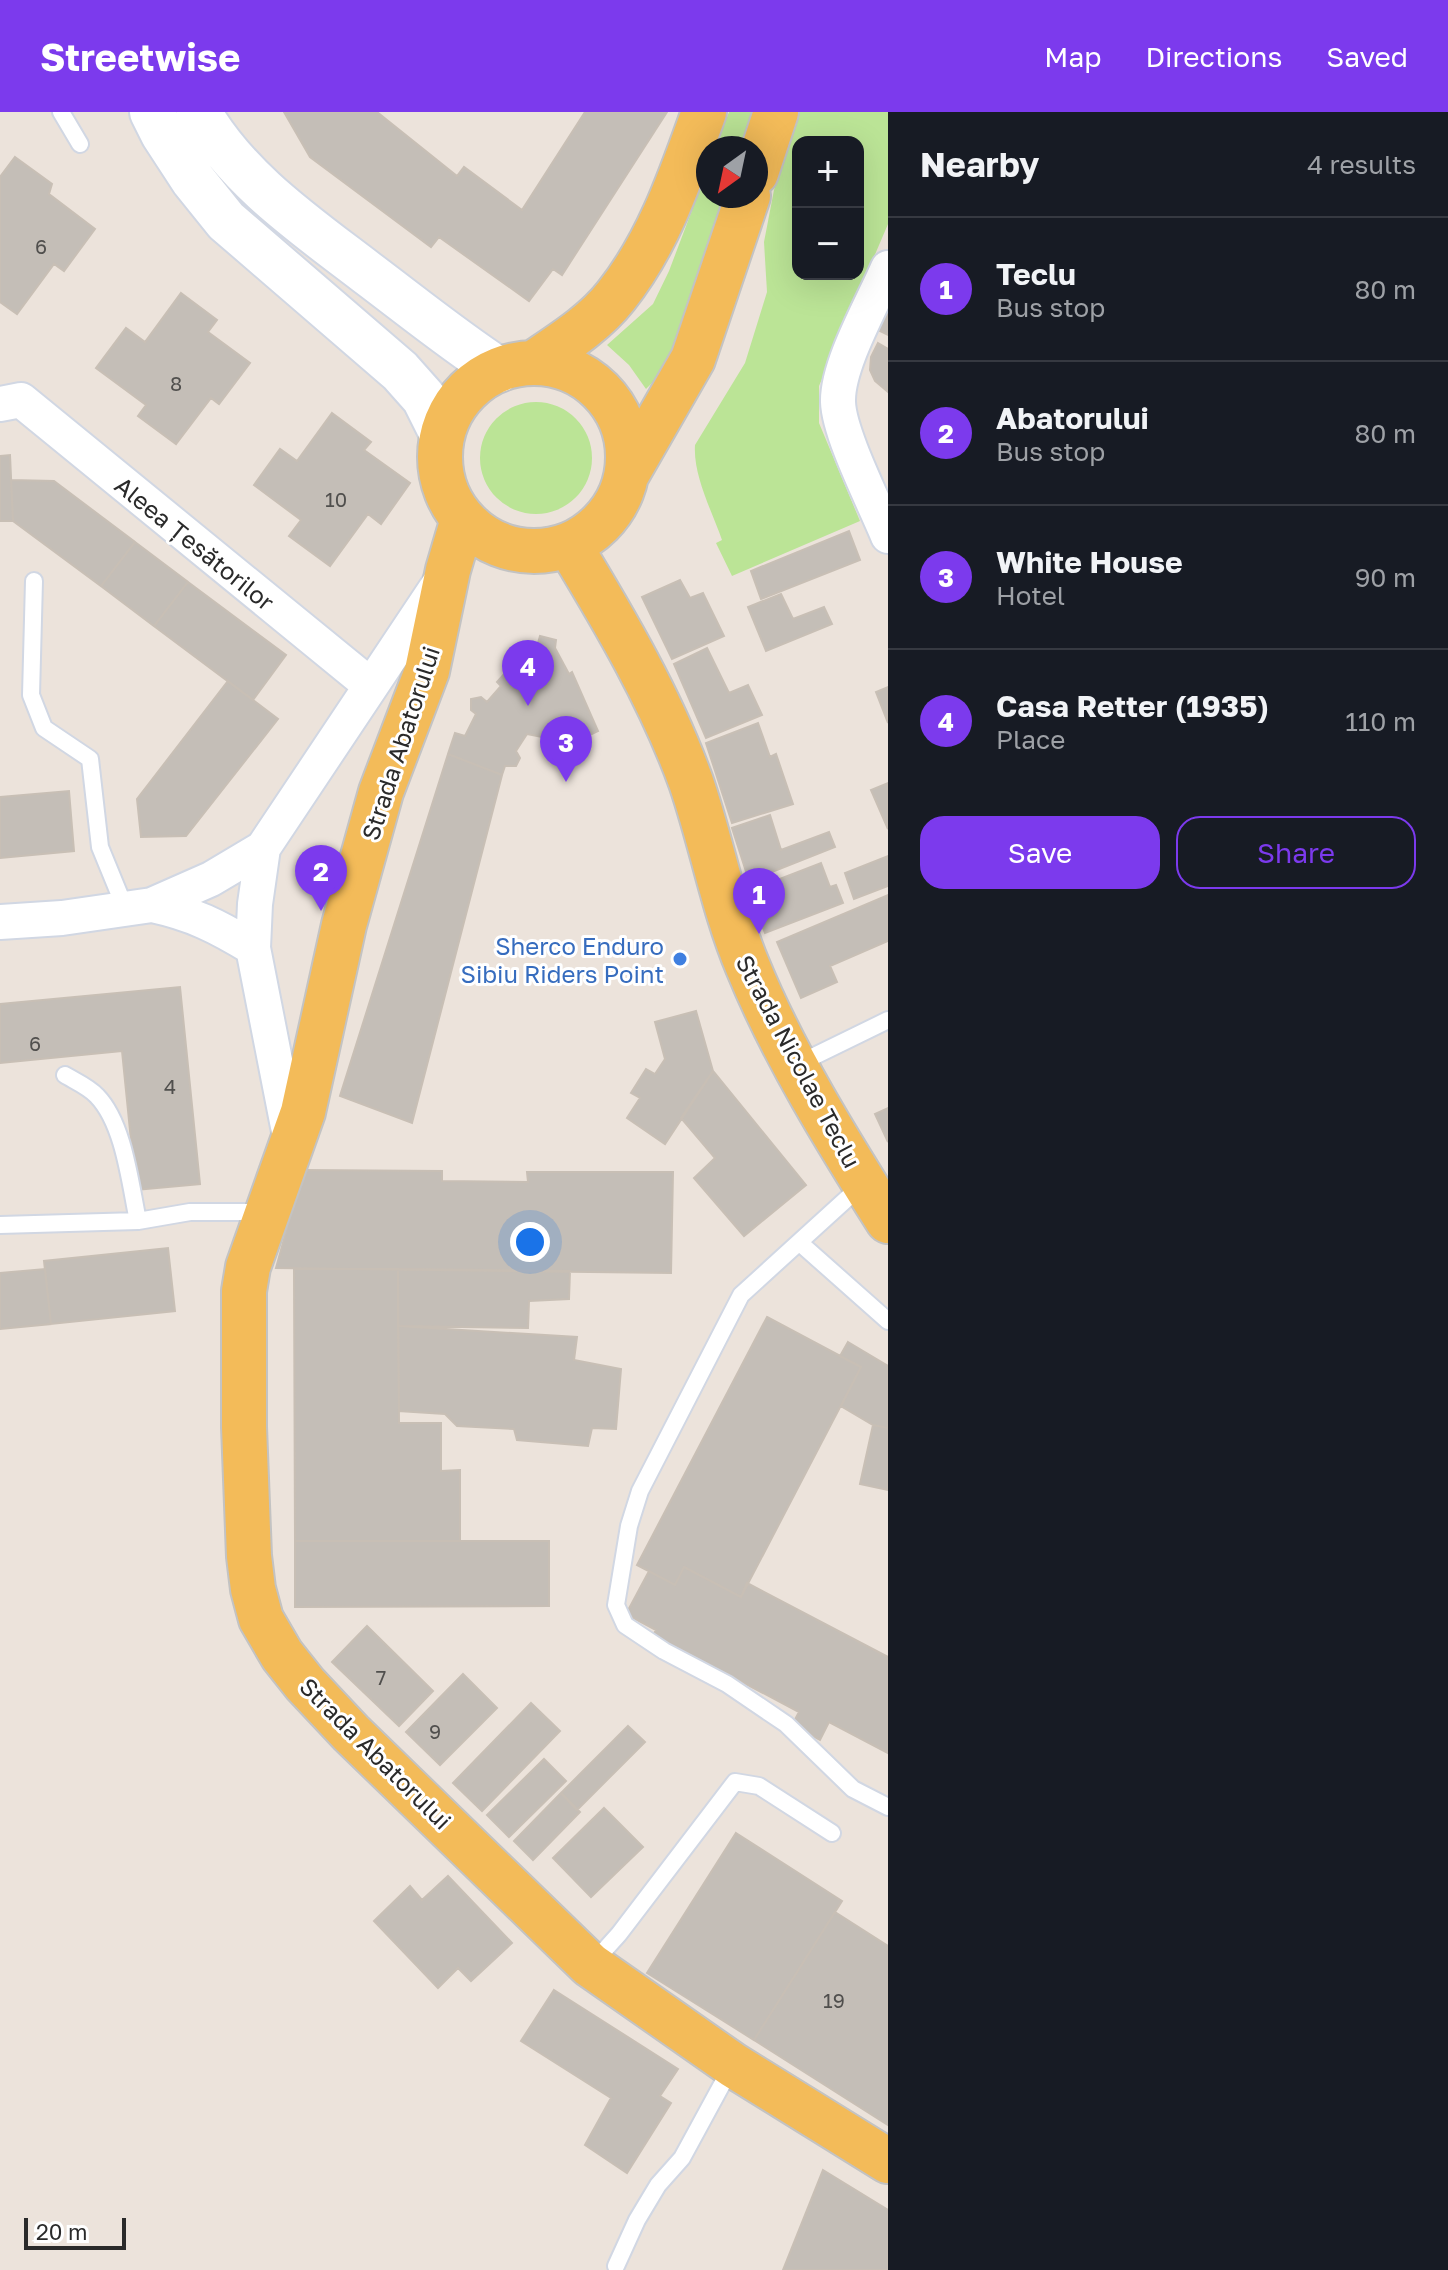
<!DOCTYPE html>
<html lang="en">
<head>
<meta charset="utf-8">
<style>
  :root { --surface:#171b24; --page:#20242c; --text:#f1f3f6; --muted:#9ea1a6; --line:#363941; --accent:#7c3aed }
  body { margin:0; font-family:"Golos Text",sans-serif; background:var(--page); color:var(--text) }
  .controls { position:absolute; right:24px; top:24px; display:grid; overflow:hidden; border-radius:16px; box-shadow:0 8px 32px #0002 }
  .controls button { width:72px; height:72px; display:grid; place-items:center; padding:0; border:0; border-bottom:2px solid var(--line); background:var(--surface); color:var(--text); font:40px sans-serif }
  .compass { position:absolute; left:696px; top:24px; width:72px; height:72px; border-radius:50%; background:var(--surface); box-shadow:0 8px 32px #0002; rotate:213deg }
  .scale { position:absolute; left:24px; bottom:20px; width:102px; box-sizing:border-box; padding-left:8px; border:4px solid #2a2a2a; border-top:0; font-size:22px; line-height:28px; white-space:nowrap; color:#2a2a2a; -webkit-text-stroke:6px #fff; paint-order:stroke }
  .you { position:absolute; left:530px; top:1130px; width:28px; height:28px; margin:-20px; border:6px solid #fff; border-radius:50%; background:#1a73e8; box-shadow:0 0 0 12px #1a73e833 }
  .badge { display:grid; place-items:center; width:52px; height:52px; border-radius:50%; background:var(--accent); color:#fff; font-size:26px; font-weight:700 }
  .pin { position:absolute; translate:-50% -66px; filter:drop-shadow(0 2px 4px #0008) }
  .pin::after { content:''; position:absolute; top:42px; width:28px; height:24px; background:inherit; clip-path:polygon(0 0,100% 0,50% 100%) }
  .list { margin:0; padding:0; list-style:none }
  h2 { display:flex; justify-content:space-between; align-items:center; height:104px; margin:0; padding:0 32px; font-size:34px }
  h2 small { font-size:26px; font-weight:400; color:var(--muted) }
  .list li { display:grid; grid-template-columns:52px 1fr auto; gap:24px; align-items:center; box-sizing:border-box; height:144px; padding:0 32px; border-top:2px solid var(--line) }
  .list b { display:block; font-size:30px; white-space:nowrap }
  .list p { margin:0; font-size:26px; white-space:nowrap; color:var(--muted) }
  .list em { font-size:26px; font-style:normal; color:var(--muted) }
  .actions { display:flex; gap:16px; padding:24px 32px }
  .actions a { flex:1; padding:18px 0; border:2px solid var(--accent); border-radius:24px; text-align:center; font-size:28px; color:var(--accent) }
  .actions .main { background:var(--accent); color:#fff }
  .map { position:relative; flex:none; width:888px; height:2158px; overflow:hidden }
  header { display:flex; align-items:center; gap:48px; box-sizing:border-box; height:112px; padding:0 40px; background:var(--accent); color:#fff }
  header strong { font-size:38px }
  nav { display:flex; gap:44px; margin-inline-start:auto; font-size:28px }
  main { display:flex }
  aside { flex:1; background:var(--surface) }
  .map>svg:first-child { display:block }
  .green { fill:#bbe496; fill-rule:evenodd }
  .building { fill:#c4beb7; stroke:#c8bfb5; stroke-width:2 }
  .lines { fill:none; stroke-linecap:round; stroke-linejoin:round }
  .lane-casing { stroke:#d1d7e3; stroke-width:20 }
  .street-casing { stroke:#d1d7e3; stroke-width:38 }
  .secondary-casing { stroke:#d1d7e3; stroke-width:48 }
  .primary-casing { stroke:#c3c3c3; stroke-width:48 }
  .lane { stroke:#fff; stroke-width:16 }
  .street { stroke:#fff; stroke-width:34 }
  .secondary { stroke:#fff; stroke-width:44 }
  .primary { stroke:#f3bb59; stroke-width:44 }
  .shop-dot { fill:#3f7fe0; stroke:#fff; stroke-width:3 }
  .labels { text-anchor:middle; dominant-baseline:central; stroke-width:6; stroke-linejoin:round; paint-order:stroke }
  .number-label { font-size:20px; fill:#504f4d }
  .street-label { font-size:24px; fill:#2a2a2a; stroke:#fff }
  .shop-label { font-size:24px; fill:#366cbe; stroke:#fff; text-anchor:end }
</style>
</head>
<body>
<header>
<strong>Streetwise</strong>
<nav><a>Map</a><a>Directions</a><a>Saved</a></nav>
</header>
<main>
<div class="map">
<svg width="888" height="2158" viewBox="0 0 888 2158">
  <rect width="100%" height="100%" fill="#ece3db"/>
  <path class="green" d="M729 0H753L741 36H715Z
    M797 0H888V112L819 274V311L860 409 732 464 716 431 722 428C712 399 693 364 695 333L745 251 767 180 764 130 774 78ZM798 30H858V162H798Z
    M708 56V84H724L704 162 668 255 646 277 629 253 607 233 653 192 669 159Z
    M480 346a56 56 0 1 1 112 0a56 56 0 1 1-112 0Z"/>
  <path class="building" d="M284 0H377L457 64 464 55 522 98 585 0H667L562 163 553 157 529 189 439 125 431 135 310 45Z
    M15 45 52 72 49 82 95 117 64 159 54 152 17 202 0 190V65Z
    M181 181 217 208 208 220 250 251 219 292 211 286 176 332 138 304 146 293 96 256 126 216 145 230Z
    M888 190V223L876 217Z
    M878 231 888 237V280L875 269 870 258 871 245Z
    M332 301 371 330 364 338 410 371 381 412 368 402 330 454 289 424 301 408 254 373 280 337 297 349Z
    M10 343 13 409H0V344Z
    M11 368 54 369 135 430 101 474 13 409Z
    M849 419 860 448 761 487 751 459Z
    M135 430 188 470 154 514 101 474Z
    M680 468 690 486 703 481 724 524 672 547 642 485Z
    M188 470 286 543 253 588 154 514Z
    M781 482 793 507 824 495 832 512 766 539 748 495Z
    M540 524 556 528 555 536 569 562 572 560 598 619 567 634 563 625 557 628 527 622 516 639 520 646 516 654H505L502 663 448 642 455 621 465 624 476 602 471 598V587L481 585 487 590 501 574 497 570 515 550 518 553 538 531Z
    M707 536 729 581 748 573 762 603 706 626 674 552Z
    M228 569 278 607 186 724 141 725 137 687Z
    M888 575V611L876 580Z
    M758 611 770 645 776 642 793 692 732 711 706 631Z
    M448 642 502 663 412 1011 340 984Z
    M888 671V717L871 678Z
    M69 679 74 739 0 746V685Z
    M770 703 781 738 829 720 835 735 749 769 732 716Z
    M888 744V774L854 787 845 761Z
    M821 751 830 775 836 773 843 791 765 821 749 779Z
    M888 783V829L830 854 837 870 801 886 777 830Z
    M180 875 200 1072 136 1078 122 939 0 951V892Z
    M696 899 713 959 665 1032 627 1006 640 986 631 981 646 957 655 962 665 947 655 910Z
    M713 959 806 1073 744 1124 694 1066 715 1046 681 1006Z
    M888 996V1030L875 1002Z
    M303 1058 442 1059V1069L528 1070 527 1060H673L671 1161 276 1156Z
    M168 1136 175 1199 51 1212 44 1149Z
    M45 1157 51 1212 0 1217V1161Z
    M294 1157H398L399 1311H441V1359L460 1358V1429H295Z
    M398 1157 570 1159 569 1187 529 1189 528 1216 398 1214Z
    M767 1205 861 1255 741 1485 684 1455 675 1473 637 1453Z
    M398 1214 577 1225 574 1248 621 1257 616 1317 592 1316 588 1334 517 1328 514 1317 457 1314 445 1302 399 1299Z
    M848 1230 888 1254V1316L873 1313 841 1294 861 1255 840 1244Z
    M873 1313 888 1316V1378L860 1372Z
    M295 1429H549V1494L295 1495Z
    M684 1455 741 1485 747 1471 888 1545V1641L829 1610 820 1628 792 1613 799 1600 653 1523 656 1518 626 1502 649 1459 675 1473Z
    M367 1514 433 1579 399 1614 332 1550Z
    M463 1562 497 1596 440 1653 406 1620Z
    M531 1591 560 1619 482 1699 453 1671Z
    M628 1614 645 1630 577 1698 561 1681Z
    M544 1647 566 1669 509 1725 487 1703Z
    M561 1681 580 1700 533 1748 514 1729Z
    M604 1696 643 1735 591 1785 553 1746Z
    M736 1721 842 1789 754 1928 647 1861Z
    M448 1764 512 1831 471 1869 458 1856 438 1876 374 1809 410 1774 422 1788Z
    M835 1800 888 1834V2013L754 1928Z
    M554 1878 678 1957 660 1984 671 1991 627 2061 585 2033 611 1986 521 1929Z
    M823 2058 888 2098V2158H783Z"/>
  <g class="lines">
    <defs>
      <path id="lane" d="M61 0 80 32
        M34 469 31 583 44 616 90 647 100 735 125 796
        M798 952 888 908
        M65 963C75 969 89 975 97 984 124 1012 130 1071 138 1109
        M863 1072 741 1183 640 1379 629 1414 616 1493 625 1513 664 1539 727 1572 786 1612 853 1677 888 1695
        M0 1113 138 1109 190 1100H266
        M800 1131 888 1209
        M592 1852 619 1822 735 1670 759 1674 832 1721
        M616 2154 637 2108 658 2073 682 2046 732 1954"/>
      <path id="street" d="M888 156C873 191 837 253 838 290 839 322 875 392 888 424
        M0 292 21 288 370 573
        M263 736 255 792 253 836 292 1035
        M152 793C193 802 217 814 253 836
        M0 810 62 806 152 793 211 767 263 736 441 469"/>
      <path id="secondary" d="M152 0 163 22 193 68 226 109 400 259 424 286 442 322
        M199 0C237 67 306 114 366 160 410 193 453 228 499 258"/>
      <path id="primary" d="M756 61 776 0
        M535 250C563 231 595 211 616 184 659 130 681 64 704 0
        M440 345a94 94 0 1 1 188 0a94 94 0 1 1-188 0Z
        M627 362 693 247 748 84
        M463 407 448 458 427 559 381 680 344 813 303 1000 248 1155 244 1179V1315L249 1444 253 1477 261 1507 282 1543 305 1572 351 1621 590 1853 733 1953 888 2049
        M569 433C615 509 661 587 691 670 712 731 723 796 748 855 783 941 838 1030 888 1109"/>
    </defs>
    <use href="#lane" class="lane-casing"/>
    <use href="#street" class="street-casing"/>
    <use href="#secondary" class="secondary-casing"/>
    <use href="#primary" class="primary-casing"/>
    <use href="#lane" class="lane"/>
    <use href="#street" class="street"/>
    <use href="#secondary" class="secondary"/>
    <use href="#primary" class="primary"/>
  </g>
  <circle class="shop-dot" cx="680" cy="847" r="8"/>
  <g class="labels">
    <g class="number-label">
      <text x="41" y="134">6</text>
      <text x="176" y="271">8</text>
      <text x="336" y="387">10</text>
      <text x="35" y="931">6</text>
      <text x="170" y="974">4</text>
      <text x="381" y="1565">7</text>
      <text x="435" y="1619">9</text>
      <text x="834" y="1888">19</text>
    </g>
    <g class="street-label">
      <text transform="translate(195 431) rotate(39)">Aleea Țesătorilor</text>
      <text transform="translate(400 631) rotate(-72)">Strada Abatorului</text>
      <text transform="translate(799 949) rotate(62)">Strada Nicolae Teclu</text>
      <text transform="translate(376 1641) rotate(45)">Strada Abatorului</text>
    </g>
    <g class="shop-label">
      <text x="664" y="833">Sherco Enduro<tspan x="664" dy="28">Sibiu Riders Point</tspan></text>
    </g>
  </g>
</svg>
<div class="controls">
<button>+</button>
<button>−</button>
</div>
<svg class="compass" viewBox="-18 -18 36 36"><path d="M0-13l5 13h-10z" fill="#e53935"/><path d="M0 13l5-13h-10z" fill="#9ea1a6"/></svg>
<div class="scale">20 m</div>
<div class="you"></div>
<div class="pin badge" style="left:759px;top:822px">1</div>
<div class="pin badge" style="left:321px;top:799px">2</div>
<div class="pin badge" style="left:566px;top:670px">3</div>
<div class="pin badge" style="left:528px;top:594px">4</div>
</div>
<aside>
<h2>Nearby<small>4 results</small></h2>
<ul class="list">
<li><span class="badge">1</span><div><b>Teclu</b><p>Bus stop</p></div><em>80 m</em></li>
<li><span class="badge">2</span><div><b>Abatorului</b><p>Bus stop</p></div><em>80 m</em></li>
<li><span class="badge">3</span><div><b>White House</b><p>Hotel</p></div><em>90 m</em></li>
<li><span class="badge">4</span><div><b>Casa Retter (1935)</b><p>Place</p></div><em>110 m</em></li>
</ul>
<div class="actions"><a class="main">Save</a><a>Share</a></div>
</aside>
</main>
</body>
</html>
